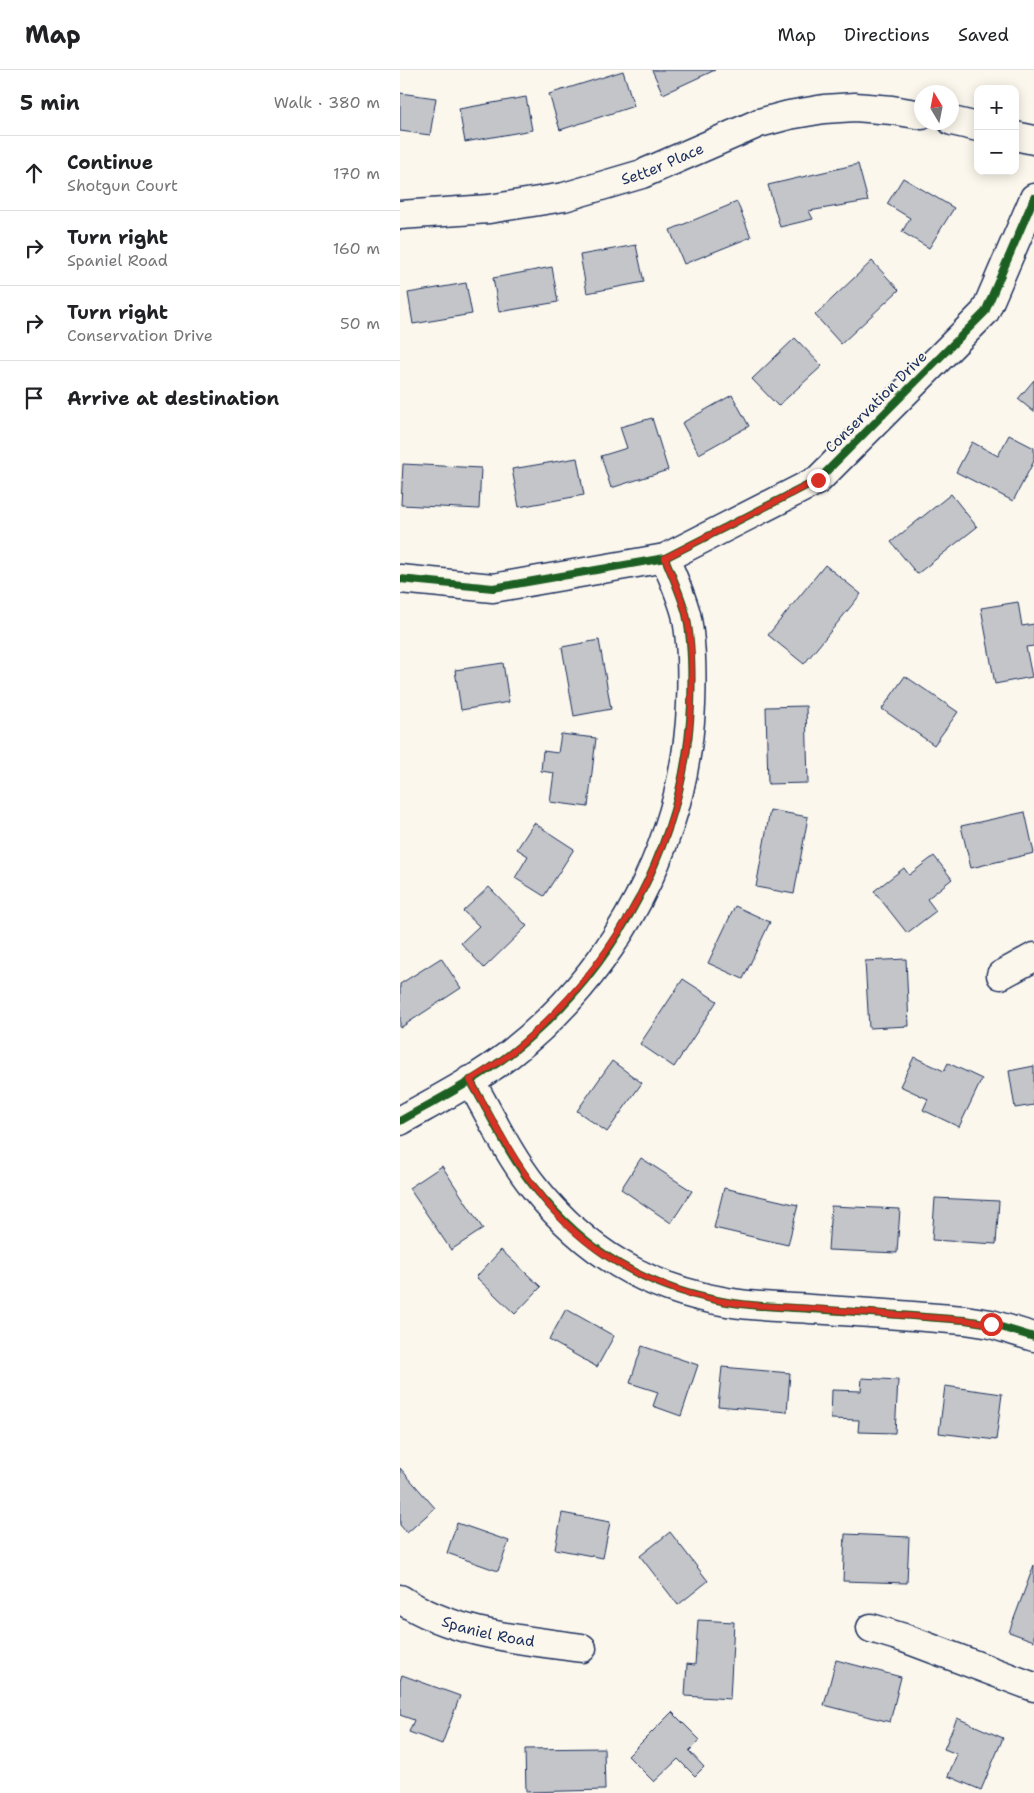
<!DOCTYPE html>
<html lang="en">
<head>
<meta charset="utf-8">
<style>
  :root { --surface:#fff; --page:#f6f6f6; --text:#202124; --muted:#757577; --line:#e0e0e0 }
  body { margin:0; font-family:"Shantell Sans",sans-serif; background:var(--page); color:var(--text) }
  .controls { position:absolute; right:15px; top:15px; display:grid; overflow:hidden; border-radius:10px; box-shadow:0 2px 12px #0003 }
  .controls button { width:45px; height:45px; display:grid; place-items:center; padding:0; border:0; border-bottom:1px solid var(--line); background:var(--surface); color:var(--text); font:25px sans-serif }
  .compass { position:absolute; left:514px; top:15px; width:45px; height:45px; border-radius:50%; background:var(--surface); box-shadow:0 2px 12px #0003; rotate:350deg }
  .stop { position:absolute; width:15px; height:15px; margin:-11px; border:4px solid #d93025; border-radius:50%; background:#fff }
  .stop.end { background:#d93025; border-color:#fff; box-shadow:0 1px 5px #0008 }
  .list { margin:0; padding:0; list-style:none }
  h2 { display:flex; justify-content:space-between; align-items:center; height:65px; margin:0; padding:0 20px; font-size:21px }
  h2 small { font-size:16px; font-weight:400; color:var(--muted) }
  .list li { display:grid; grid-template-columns:32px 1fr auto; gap:15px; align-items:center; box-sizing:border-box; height:75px; padding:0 20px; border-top:1px solid var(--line) }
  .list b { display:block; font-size:19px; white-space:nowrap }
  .list p { margin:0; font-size:16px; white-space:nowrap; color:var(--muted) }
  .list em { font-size:16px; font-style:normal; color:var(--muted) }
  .icon { flex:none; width:28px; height:28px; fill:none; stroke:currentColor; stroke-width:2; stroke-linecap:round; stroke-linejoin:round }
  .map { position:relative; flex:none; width:634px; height:1723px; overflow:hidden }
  header { display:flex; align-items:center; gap:30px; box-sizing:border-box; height:70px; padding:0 25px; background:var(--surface); border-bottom:1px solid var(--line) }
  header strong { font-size:24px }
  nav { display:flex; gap:28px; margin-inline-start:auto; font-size:18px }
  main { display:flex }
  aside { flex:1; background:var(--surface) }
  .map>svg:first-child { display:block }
  .building { fill:#c3c5c9; stroke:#1b2f5e }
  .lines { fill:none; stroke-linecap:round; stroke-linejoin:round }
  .minor-casing { stroke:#1b2f5e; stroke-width:31 }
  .minor { stroke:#fbf7ec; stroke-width:28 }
  .cycleway-casing { stroke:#fbf7ec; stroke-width:11 }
  .cycleway { stroke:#1b5e20; stroke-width:8 }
  .route { stroke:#d93025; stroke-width:6 }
  .labels { text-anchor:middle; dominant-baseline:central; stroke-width:4; stroke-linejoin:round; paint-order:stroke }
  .street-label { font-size:15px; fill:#1b2f5e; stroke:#fbf7ec }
</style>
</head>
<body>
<header>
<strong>Map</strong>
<nav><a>Map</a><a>Directions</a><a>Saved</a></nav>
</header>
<main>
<aside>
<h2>5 min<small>Walk · 380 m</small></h2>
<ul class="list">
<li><svg class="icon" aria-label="ahead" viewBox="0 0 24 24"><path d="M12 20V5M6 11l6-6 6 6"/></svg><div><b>Continue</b><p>Shotgun Court</p></div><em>170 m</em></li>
<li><svg class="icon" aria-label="right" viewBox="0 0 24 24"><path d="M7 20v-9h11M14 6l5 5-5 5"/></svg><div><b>Turn right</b><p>Spaniel Road</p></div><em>160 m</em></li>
<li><svg class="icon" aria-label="right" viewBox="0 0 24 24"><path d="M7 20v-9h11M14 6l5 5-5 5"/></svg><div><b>Turn right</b><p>Conservation Drive</p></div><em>50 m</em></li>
<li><svg class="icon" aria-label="arrive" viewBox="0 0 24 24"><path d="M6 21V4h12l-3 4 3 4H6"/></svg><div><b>Arrive at destination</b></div></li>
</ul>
</aside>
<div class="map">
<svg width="634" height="1723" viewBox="0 0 634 1723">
  <rect width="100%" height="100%" fill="#fbf7ec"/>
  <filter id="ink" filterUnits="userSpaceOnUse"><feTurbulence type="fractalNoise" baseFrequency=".02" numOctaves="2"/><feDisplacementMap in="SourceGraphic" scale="10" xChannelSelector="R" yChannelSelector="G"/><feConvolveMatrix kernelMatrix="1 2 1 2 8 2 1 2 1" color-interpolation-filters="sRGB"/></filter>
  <g filter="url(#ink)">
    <path class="building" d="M252 0H315L263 24Z
      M223 1 234 36 160 60 149 24Z
      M0 23 36 28 30 65 0 61Z
      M126 27 132 60 65 72 59 39Z
      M458 94 468 131 409 141 413 149 380 157 368 115Z
      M503 108 554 138 529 178 502 162 510 148 487 134Z
      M337 132 351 167 284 194 270 160Z
      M236 175 244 212 187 223 180 185Z
      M472 191 499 220 441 274 415 245Z
      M152 197 158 232 99 242 93 208Z
      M66 213 72 244 13 254 8 223Z
      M395 268 422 296 378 336 352 309Z
      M634 310V342L618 329Z
      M332 325 349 356 299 384 282 353Z
      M252 348 268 400 211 418 201 386 227 378 220 357Z
      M609 365 634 378V391L613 431 556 402 572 372 598 386Z
      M177 388 184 425 119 437 112 399Z
      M3 394 81 398 79 439 1 435Z
      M551 424 577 457 517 504 491 472Z
      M425 495 461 524 404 594 368 565Z
      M618 532 622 556 634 554V576L626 577 632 607 595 614 581 538Z
      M199 570 211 639 174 646 162 577Z
      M103 593 109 632 61 640 55 600Z
      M505 606 558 642 534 675 482 639Z
      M406 636 408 713 368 714 366 637Z
      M161 664 196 668 188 737 150 732 154 703 141 701 143 681 158 683Z
      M370 740 408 747 394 824 356 817Z
      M625 742 634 783 571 798 561 756Z
      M134 753 174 779 144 826 115 808 128 786 117 779Z
      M534 786 552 809 527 829 536 841 507 863 474 821 504 798 509 805Z
      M89 817 127 856 84 898 61 873 79 856 63 841Z
      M335 836 370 852 343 909 308 893Z
      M41 888 61 918 0 958V914Z
      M506 889 509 956 469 958 465 891Z
      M283 909 317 931 274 997 240 974Z
      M514 987 544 1001 548 993 582 1009 559 1057 523 1040 528 1029 500 1016Z
      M212 991 242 1013 207 1062 177 1041Z
      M634 996V1035L615 1038 609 1001Z
      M241 1088 292 1121 271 1153 221 1119Z
      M42 1096 83 1159 51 1180 9 1118Z
      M324 1118 398 1135 388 1175 314 1158Z
      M535 1128 599 1131 596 1174 532 1170Z
      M431 1136 500 1139 497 1183 428 1180Z
      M101 1180 141 1217 115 1244 76 1207Z
      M166 1239 214 1266 197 1297 149 1270Z
      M242 1276 298 1295 281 1346 253 1336 258 1322 230 1313Z
      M322 1297 390 1303 387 1342 318 1336Z
      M462 1308 498 1310 495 1363 458 1362 459 1350 431 1349 432 1320 461 1321Z
      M545 1316 602 1324 596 1370 539 1363Z
      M0 1398 35 1438 7 1463 0 1455Z
      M162 1443 210 1452 203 1488 155 1479Z
      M57 1453 109 1471 98 1501 47 1483Z
      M270 1462 308 1511 278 1535 240 1486Z
      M445 1464 509 1467 507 1513 443 1511Z
      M634 1495V1571L609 1562Z
      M298 1550 334 1552 330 1629 285 1626 287 1594 295 1595Z
      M436 1590 501 1607 490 1652 424 1635Z
      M2 1605 60 1626 42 1674 9 1662 14 1650 0 1645V1611Z
      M272 1642 300 1670 289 1681 304 1697 295 1706 278 1689 254 1712 228 1686Z
      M557 1648 603 1668 581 1720 548 1706 557 1684 544 1679Z
      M204 1678 205 1720 126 1722 125 1679Z"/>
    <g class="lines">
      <defs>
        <g id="minor">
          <path d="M552 51 578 57"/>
          <path d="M615 66 634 70"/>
          <path id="s1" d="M0 145 89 139 164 127 242 104 359 53 389 45 424 39 455 37 492 40 522 45"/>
          <path d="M0 509 93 518 265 488 418 410 585 242 634 128"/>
          <path d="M601 905 634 887"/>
          <path d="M70 1010C90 1045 109 1086 134 1117 186 1182 245 1218 327 1232 354 1237 383 1237 410 1239 462 1242 513 1246 565 1250L591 1254 634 1267"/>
          <path d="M0 1051C37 1030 76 1010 110 984 217 900 285 771 291 635 292 607 292 572 286 544 281 525 272 506 265 488"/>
          <path id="s2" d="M0 1529C55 1565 119 1569 182 1578"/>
          <path d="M471 1558 504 1568 634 1617"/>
        </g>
      </defs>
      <use href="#minor" class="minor-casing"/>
      <use href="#minor" class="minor"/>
      <defs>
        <path id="cycleway" d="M0 509 93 518 265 488 418 410 585 242 634 128
          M70 1010C90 1045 109 1086 134 1117 186 1182 245 1218 327 1232 354 1237 383 1237 410 1239 462 1242 513 1246 565 1250L591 1254 634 1267
          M0 1051C37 1030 76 1010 110 984 217 900 285 771 291 635 292 607 292 572 286 544 281 525 272 506 265 488"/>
      </defs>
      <use href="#cycleway" class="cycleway-casing"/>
      <use href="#cycleway" class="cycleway"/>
    </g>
  </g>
  <g class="lines" filter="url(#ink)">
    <path class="route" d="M418 410 265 488C272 506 281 525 286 544 293 572 292 610 291 638 284 776 216 896 111 983 99 993 84 1001 70 1010 95 1054 118 1100 151 1138 197 1190 260 1221 327 1232 357 1237 388 1237 418 1239 467 1243 516 1246 565 1250L591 1254"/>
  </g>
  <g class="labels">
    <g class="street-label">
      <text stroke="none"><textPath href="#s1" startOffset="269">Setter Place</textPath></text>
      <text transform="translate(476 332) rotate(-45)">Conservation Drive</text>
      <text stroke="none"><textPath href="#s2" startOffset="95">Spaniel Road</textPath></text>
    </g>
  </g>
</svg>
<div class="controls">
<button>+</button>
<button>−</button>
</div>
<svg class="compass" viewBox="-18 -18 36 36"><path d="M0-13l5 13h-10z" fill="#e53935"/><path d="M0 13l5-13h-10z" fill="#757577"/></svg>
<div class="stop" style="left:591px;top:1254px"></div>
<div class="stop end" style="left:418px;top:410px"></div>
</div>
</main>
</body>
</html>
